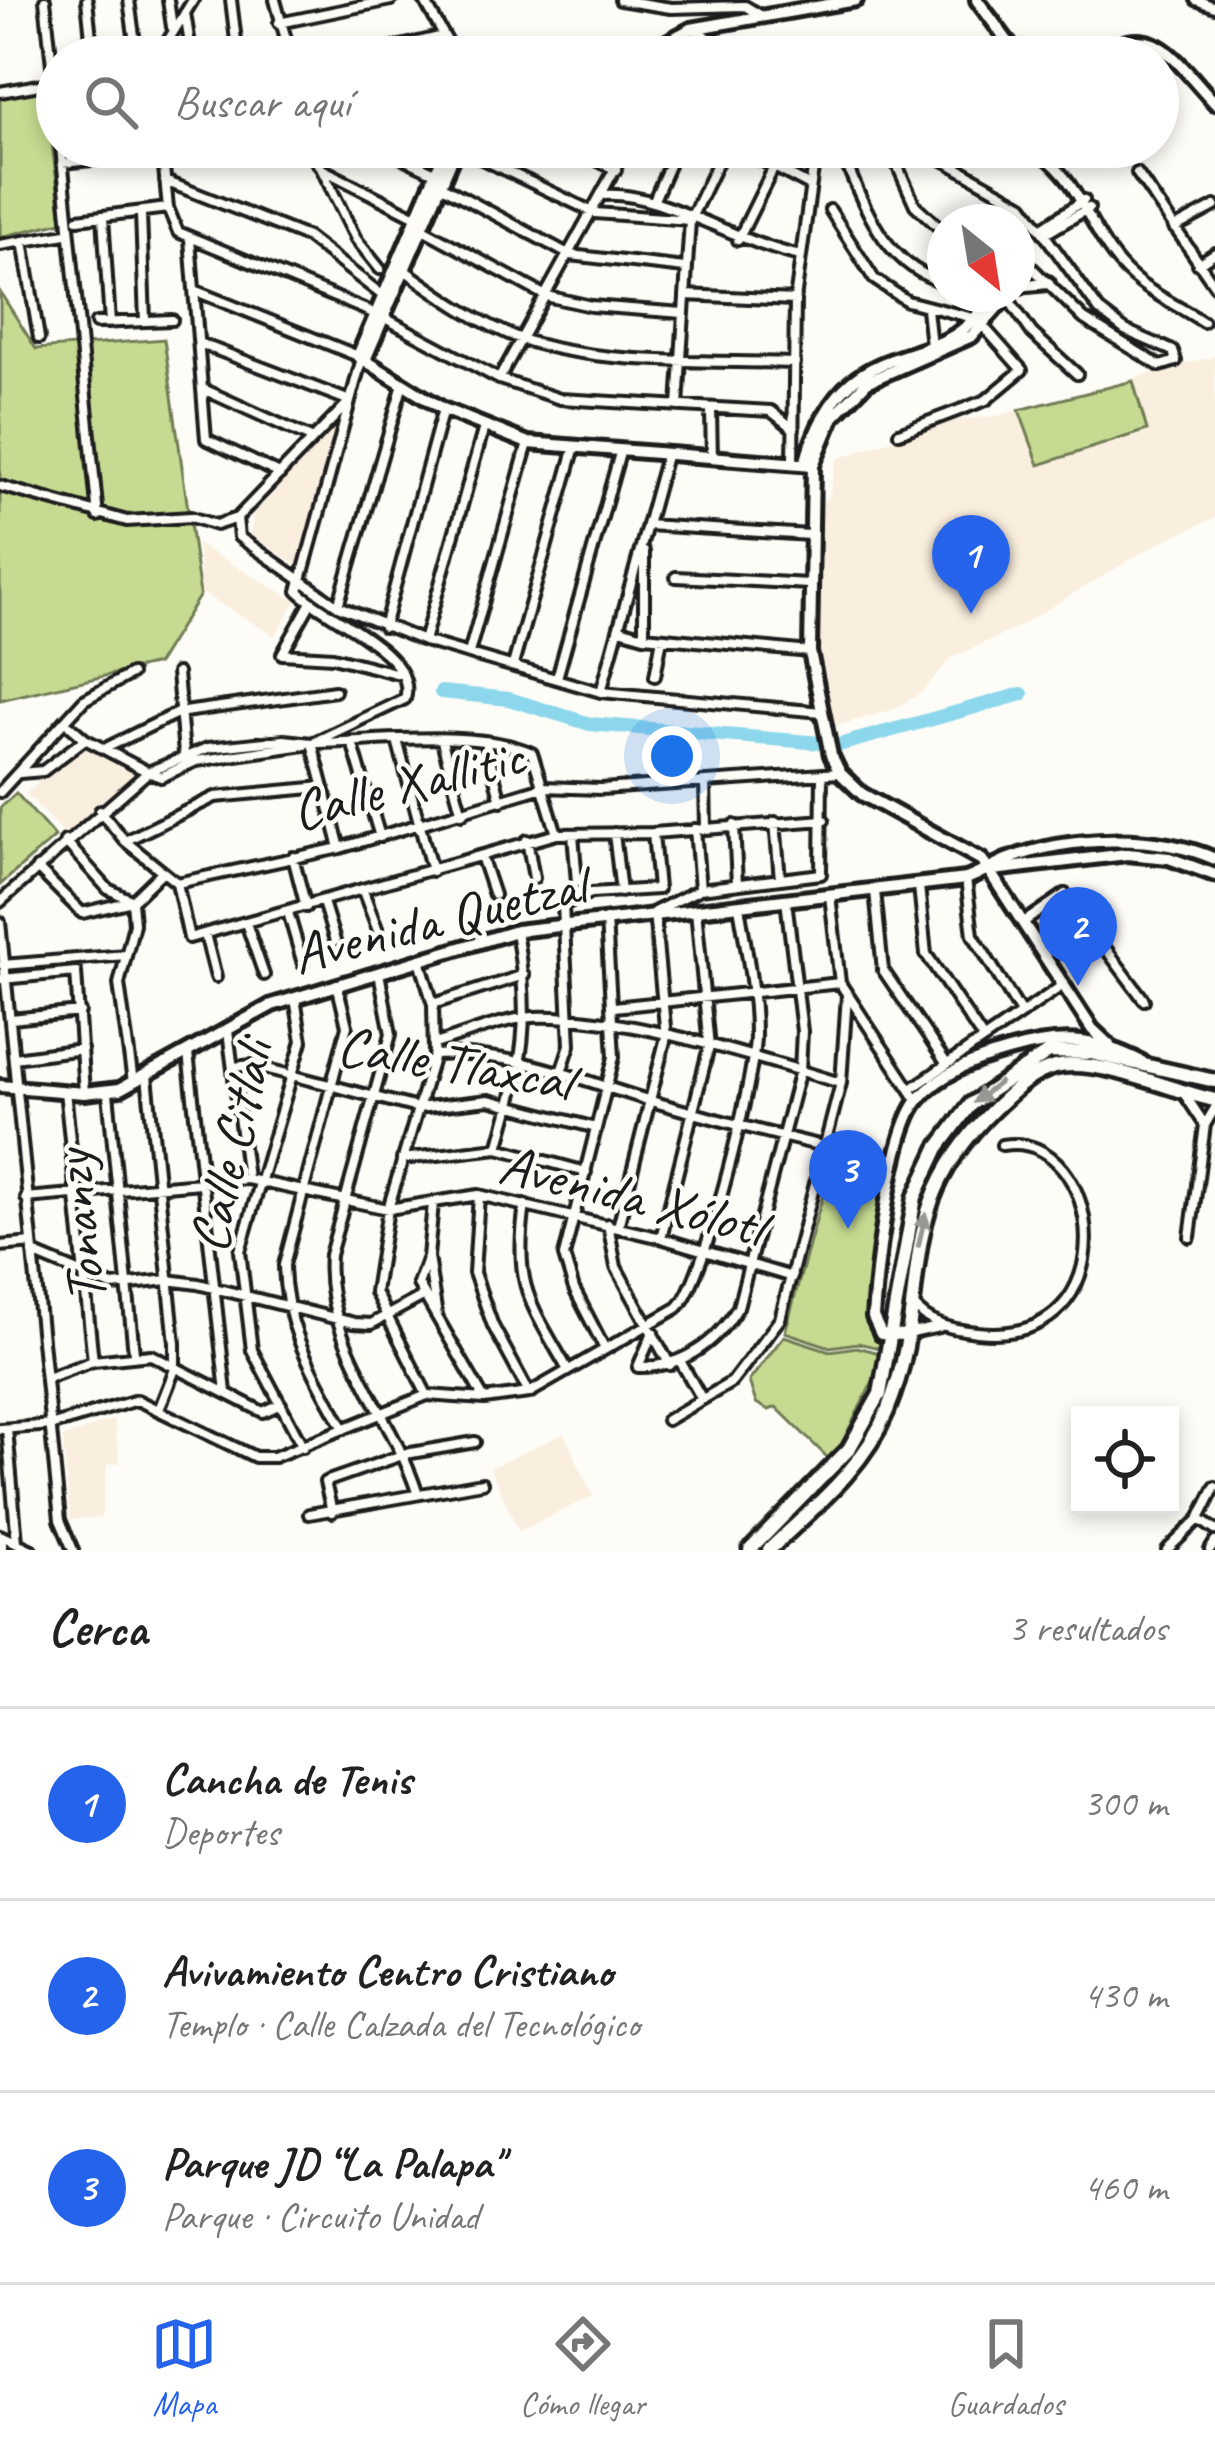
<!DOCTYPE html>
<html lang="es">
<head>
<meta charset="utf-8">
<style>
  :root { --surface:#fff; --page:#f6f6f6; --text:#222; --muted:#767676; --line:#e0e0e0; --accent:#2563eb }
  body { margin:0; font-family:Caveat,sans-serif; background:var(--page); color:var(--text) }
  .controls { position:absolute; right:36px; bottom:36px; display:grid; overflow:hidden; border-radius:0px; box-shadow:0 6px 18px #0003 }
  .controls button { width:108px; height:108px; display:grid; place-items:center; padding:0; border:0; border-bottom:3px solid var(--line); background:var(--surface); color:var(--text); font:60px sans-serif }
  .compass { position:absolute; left:927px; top:204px; width:108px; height:108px; border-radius:50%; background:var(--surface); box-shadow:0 6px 18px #0003; rotate:150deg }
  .you { position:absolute; left:672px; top:756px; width:42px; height:42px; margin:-30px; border:9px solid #fff; border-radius:50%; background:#1a73e8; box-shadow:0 0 0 18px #1a73e833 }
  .badge { display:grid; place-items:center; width:78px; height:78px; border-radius:50%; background:var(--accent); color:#fff; font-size:39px; font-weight:700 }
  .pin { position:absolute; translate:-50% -99px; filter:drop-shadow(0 3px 6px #0008) }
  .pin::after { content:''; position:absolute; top:63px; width:42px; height:36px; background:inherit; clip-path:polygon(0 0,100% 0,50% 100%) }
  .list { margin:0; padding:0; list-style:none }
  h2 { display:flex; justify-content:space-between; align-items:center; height:156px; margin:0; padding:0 48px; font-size:51px }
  h2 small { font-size:39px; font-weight:400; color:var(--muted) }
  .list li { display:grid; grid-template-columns:78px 1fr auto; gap:36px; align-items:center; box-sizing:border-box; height:192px; padding:0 48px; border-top:3px solid var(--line) }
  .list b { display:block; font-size:45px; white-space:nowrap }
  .list p { margin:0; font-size:39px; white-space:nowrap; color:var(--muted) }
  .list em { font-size:39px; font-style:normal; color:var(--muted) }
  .icon { flex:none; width:66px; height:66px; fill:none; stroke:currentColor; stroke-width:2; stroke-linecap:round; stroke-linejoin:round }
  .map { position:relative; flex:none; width:1215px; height:1550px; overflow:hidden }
  .search { position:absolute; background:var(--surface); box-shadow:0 6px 18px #0003; left:36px; right:36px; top:36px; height:132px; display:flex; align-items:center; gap:30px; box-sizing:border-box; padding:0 42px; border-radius:66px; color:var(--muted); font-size:45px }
  .sheet { height:732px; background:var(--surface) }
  nav { display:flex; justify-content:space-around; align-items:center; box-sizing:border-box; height:168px; border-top:3px solid var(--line); background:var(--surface); font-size:33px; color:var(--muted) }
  nav a { display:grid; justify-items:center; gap:6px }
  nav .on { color:var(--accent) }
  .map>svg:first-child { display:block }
  .built { fill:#faeede }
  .green { fill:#c6db91; stroke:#717c56; stroke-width:3 }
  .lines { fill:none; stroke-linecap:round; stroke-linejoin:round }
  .river { stroke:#8cd7ec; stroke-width:14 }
  .minor-casing { stroke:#1c1c1c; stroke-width:16 }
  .tertiary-casing { stroke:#1c1c1c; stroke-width:20 }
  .secondary-casing { stroke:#1c1c1c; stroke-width:21 }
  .minor { stroke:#fdfcf7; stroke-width:8 }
  .tertiary { stroke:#fdfcf7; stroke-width:10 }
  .secondary { stroke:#fdfcf7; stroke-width:12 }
  .oneway { fill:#989794 }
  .labels { text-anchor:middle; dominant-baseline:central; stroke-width:9; stroke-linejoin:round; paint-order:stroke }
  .street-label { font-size:57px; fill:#1c1c1c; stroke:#fdfcf7 }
</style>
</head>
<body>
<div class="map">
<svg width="1215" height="1550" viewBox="0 0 1215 1550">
  <rect width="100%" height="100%" fill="#fdfcf7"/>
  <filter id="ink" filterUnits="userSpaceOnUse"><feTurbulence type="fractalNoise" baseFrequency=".00833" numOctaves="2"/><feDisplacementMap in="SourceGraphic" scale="24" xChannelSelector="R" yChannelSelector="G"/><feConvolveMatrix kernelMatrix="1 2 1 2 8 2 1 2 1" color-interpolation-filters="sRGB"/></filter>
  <g filter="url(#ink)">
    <path class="built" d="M1215 356V518L1160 542 1014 629 951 658 922 692 892 710 833 727 816 652 819 504 829 497 837 459 947 421 997 416Z
      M344 412 301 568 251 535 253 514Z
      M197 544 296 601 275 636 202 593Z
      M91 745 142 772 66 836 26 793 78 749Z
      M114 1419 120 1463 107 1464 101 1517 70 1520 63 1438Z
      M564 1434 593 1496 519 1531 490 1468Z"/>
    <path class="green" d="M44 81 62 222 0 237V88Z
      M0 292 36 349 164 339 200 595 157 664 0 700Z
      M1133 381 1147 430 1039 465 1019 410Z
      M16 793 55 837 0 885V808Z
      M834 1155 876 1164 888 1183 876 1333 885 1343 883 1349 858 1343 830 1347 785 1332Z
      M784 1336 830 1351 857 1347 880 1353 878 1371 835 1457 828 1458 776 1407 769 1410 756 1403 749 1381Z"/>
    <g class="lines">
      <path class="river" d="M441 692 509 699 590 724 821 743
        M839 745 1022 694"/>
      <defs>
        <path id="minor" d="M45 0 57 112
          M87 0 93 57
          M129 0 137 57
          M168 0 172 27
          M231 0 238 57
          M275 0 291 57
          M424 0 456 57
          M620 0 671 8 745 6 760 15
          M1196 0 1215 7
          M185 13 192 57
          M279 23 391 0
          M691 29 748 57
          M158 57 193 0
          M353 57 444 36
          M0 92 56 82
          M61 147 98 516
          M162 147 168 208 178 232 383 317 499 379 560 399 771 411 794 429
          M305 147 322 169 422 220
          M379 147 437 174
          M457 147 595 213 690 220
          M571 147 616 170
          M736 147 810 186
          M875 147 843 156C866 209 884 265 945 283
          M889 147 915 205 945 233
          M920 147 1023 205 1099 310 1125 330 1173 351 1176 361 1160 366 1084 319 1017 253
          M1029 147C1077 173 1083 216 1113 256 1137 289 1170 300 1203 322
          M62 163 162 153
          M322 170 356 239 380 269
          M1137 173 1215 286
          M165 181 307 237 382 295
          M442 186 570 255 685 268
          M605 195C660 191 738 244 801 256
          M654 200 677 147
          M830 210 874 279 907 301 977 319 1022 370 986 400 899 433
          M141 214 145 321
          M103 217 110 323
          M78 219 168 208
          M421 228 546 296 591 306 683 313
          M1042 228 1084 200
          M1174 228 1215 206
          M1045 234 1089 208
          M190 239 206 439 280 474
          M738 240 774 167
          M23 241 39 338
          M0 245 66 234
          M1198 264 1215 253
          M403 269C440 296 481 325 524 340 603 366 712 360 795 363
          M196 291 358 356
          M685 295 795 300
          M1007 297 1032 333 1077 374
          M927 309 931 346
          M96 323 172 320
          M201 344 350 401 237 518 239 537 338 606 424 641 601 692 822 712
          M499 379 627 147
          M203 389 313 439
          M678 406 690 220 725 147
          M711 411 712 458
          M793 463 795 300 816 147
          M0 486 127 521 191 517 216 525 237 518
          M647 525 810 535
          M676 577 809 584
          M310 604 282 654 333 657 403 675
          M338 606 403 384
          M384 627 443 409
          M620 629 644 636 810 652
          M644 636V552
          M424 641 484 427
          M469 653 528 443
          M513 665 574 450
          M177 673 184 754
          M655 676 662 638
          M557 678 620 453
          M601 692 666 456
          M70 726 85 739
          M397 740 432 871
          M442 741 462 814
          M352 742 380 837
          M312 743 340 848
          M319 743C378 741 479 729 532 753L557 834
          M486 745 501 801
          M108 747 177 713 335 691
          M20 773 43 771 85 739 148 772 208 748 284 740 312 743 405 699C419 653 324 618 298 591L362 358
          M705 782 706 828
          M0 792 84 700 131 674
          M100 811 125 841 177 883 340 848 543 787 601 789 839 773
          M775 822 780 879
          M734 825 737 884
          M695 829 700 889
          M614 833 621 892
          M573 834 577 882
          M527 840 534 878
          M65 841 108 889 131 900
          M125 841 215 797 323 787
          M481 856 494 895
          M293 857 306 907
          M37 868 82 913 132 901
          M966 879 973 935 1021 1013
          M177 883 189 938 557 834 653 833 824 820
          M919 886 926 954 983 1039
          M363 891 380 936
          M875 891 883 970 946 1063
          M830 895 840 983 917 1100
          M132 901 134 924 119 984 133 1082
          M132 901 161 873
          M0 902 148 772 161 777 196 761 304 745
          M323 902 335 941
          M288 912 303 964
          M0 922 60 1520 73 1550
          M1024 922 1065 894 1144 1000
          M246 923 264 975
          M205 934 216 977
          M420 960 433 1004 434 1055 388 1209 375 1292 427 1395
          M3 965 126 955
          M379 973 391 1034 330 1255C323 1342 391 1412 417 1492
          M2 979 76 972 84 1093
          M337 984 347 1026 284 1265C285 1329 314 1374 344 1429
          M295 998 302 1041 240 1251 252 1350 303 1447
          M433 1004 524 975
          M614 1007 840 983
          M11 1019 80 1012
          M228 1031 247 1178
          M435 1044C465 1035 501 1019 533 1017 622 1014 755 1057 841 1083
          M188 1053 226 1392
          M434 1055C516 1051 574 1078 651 1101 731 1124 813 1145 895 1162
          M14 1058 82 1049
          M233 1067 253 1065 417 1108 489 1100 596 1128
          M561 1072 570 1045 563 905 591 893 658 889 653 833
          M147 1076 175 1343V1369L160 1407
          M911 1089 1063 985
          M65 1091 93 1361
          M1183 1092 1205 1125 1215 1108
          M108 1093 134 1353
          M498 1148C523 1061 532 1022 516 931
          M402 1159 498 1148 586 1172
          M479 1195 474 1273 493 1326 529 1393
          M26 1198 247 1179 388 1209 479 1195 661 1238 792 1277
          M433 1203 428 1257 437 1316
          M525 1205C513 1286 530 1303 568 1370
          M608 1224 616 1267 670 1365
          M618 1227 666 1037 654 912 700 889 821 874 822 774
          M1190 1237 1205 1125
          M661 1238 709 1047 696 910
          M0 1246 32 1243
          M33 1253 112 1286 168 1280 198 1284 354 1323 371 1324 423 1296
          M428 1257 418 1284 483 1397
          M911 1303C929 1325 950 1329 977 1332 1132 1349 1104 1127 1002 1145
          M653 1332 638 1367C681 1368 716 1344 738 1307L800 1070 802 1031 786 900
          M907 1334 939 1327
          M605 1349 574 1289 564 1256 614 1057 606 919
          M680 1361 702 1399
          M47 1378 93 1361 151 1355 263 1412 281 1404
          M667 1420 732 1382 780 1319 841 1083 847 995
          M0 1429 53 1425 137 1400 255 1457H274L427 1395 484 1399 529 1393 677 1308C703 1288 756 1073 755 1034 755 991 746 948 739 906
          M7 1429 17 1542
          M332 1512 325 1482 405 1454 475 1442
          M309 1514 482 1483
          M1199 1519 1215 1530
          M0 1535 32 1550
          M2 1550V1536
          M1167 1550 1199 1519 1215 1487
          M1210 1550 1215 1542"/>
        <path id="tertiary" d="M977 0 1019 57
          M638 57 691 29 856 0
          M1094 57C1155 17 1173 59 1215 103
          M447 147 358 356 443 409 528 443 813 465
          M1017 266V281
          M1017 286 1048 283
          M1009 294 972 336 867 382 833 417 813 465 810 652 831 755 840 773 862 794 982 860 1092 1029 1109 1045
          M365 360 457 147
          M805 464C845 317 946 386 991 294
          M993 870 1127 854 1169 858 1215 875
          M0 1086 84 1093 120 1089 272 1005 516 931 966 879C981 874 995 864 1009 859 1069 836 1156 833 1215 859
          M905 1335 881 1334 873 1317C876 1272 891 1130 919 1099 941 1073 976 1060 1008 1051 1060 1036 1093 1037 1142 1062"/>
        <path id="secondary" d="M750 1550 849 1449 880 1394 915 1197 938 1148 971 1104 1049 1052 1091 1053 1215 1081
          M769 1550C813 1508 863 1469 887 1411 936 1292 886 1214 995 1108 1012 1092 1031 1073 1055 1067 1096 1056 1172 1091 1215 1100"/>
      </defs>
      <use href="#minor" class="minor-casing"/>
      <use href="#tertiary" class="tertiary-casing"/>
      <use href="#secondary" class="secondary-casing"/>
      <use href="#minor" class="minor"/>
      <use href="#tertiary" class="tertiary"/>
      <use href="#secondary" class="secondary"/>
    </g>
    <defs><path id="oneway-solid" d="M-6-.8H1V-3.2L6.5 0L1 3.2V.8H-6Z" transform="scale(3)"/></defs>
    <g class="oneway">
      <use href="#oneway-solid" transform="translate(987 1092) rotate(142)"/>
      <use href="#oneway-solid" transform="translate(922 1230) rotate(-77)"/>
    </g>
  </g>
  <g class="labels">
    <g class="street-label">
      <text transform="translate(408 783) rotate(-14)">Calle Xallitic</text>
      <text transform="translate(439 919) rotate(-14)">Avenida Quetzal</text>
      <text transform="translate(455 1063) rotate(9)">Calle Tlaxcal</text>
      <text transform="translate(231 1146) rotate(-77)">Calle Citlali</text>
      <text transform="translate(632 1195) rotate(14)">Avenida Xólotl</text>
      <text transform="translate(79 1227) rotate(-96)">Tonanzy</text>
    </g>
  </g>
</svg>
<div class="controls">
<button><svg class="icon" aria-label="locate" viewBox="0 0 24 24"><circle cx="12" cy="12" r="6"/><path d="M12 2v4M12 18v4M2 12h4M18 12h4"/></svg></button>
</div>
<svg class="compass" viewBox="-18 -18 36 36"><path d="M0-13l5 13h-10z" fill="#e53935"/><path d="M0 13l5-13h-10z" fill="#767676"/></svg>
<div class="you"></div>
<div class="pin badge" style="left:971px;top:614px">1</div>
<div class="pin badge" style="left:1078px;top:986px">2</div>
<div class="pin badge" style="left:848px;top:1229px">3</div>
<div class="search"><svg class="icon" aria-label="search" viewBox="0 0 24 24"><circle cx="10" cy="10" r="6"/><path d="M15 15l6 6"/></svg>Buscar aquí</div>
</div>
<section class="sheet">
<h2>Cerca<small>3 resultados</small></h2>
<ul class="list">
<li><span class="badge">1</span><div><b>Cancha de Tenis</b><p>Deportes</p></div><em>300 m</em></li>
<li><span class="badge">2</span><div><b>Avivamiento Centro Cristiano</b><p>Templo · Calle Calzada del Tecnológico</p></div><em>430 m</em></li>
<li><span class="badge">3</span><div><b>Parque JD “La Palapa&quot;</b><p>Parque · Circuito Unidad</p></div><em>460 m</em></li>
</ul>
</section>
<nav>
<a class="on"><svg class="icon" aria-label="map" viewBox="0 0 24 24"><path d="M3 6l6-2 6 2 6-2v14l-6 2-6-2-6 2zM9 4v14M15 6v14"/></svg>Mapa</a>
<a><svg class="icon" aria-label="directions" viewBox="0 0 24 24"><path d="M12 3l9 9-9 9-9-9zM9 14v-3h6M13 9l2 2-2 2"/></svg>Cómo llegar</a>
<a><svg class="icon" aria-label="saved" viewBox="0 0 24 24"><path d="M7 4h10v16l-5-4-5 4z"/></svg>Guardados</a>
</nav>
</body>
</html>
